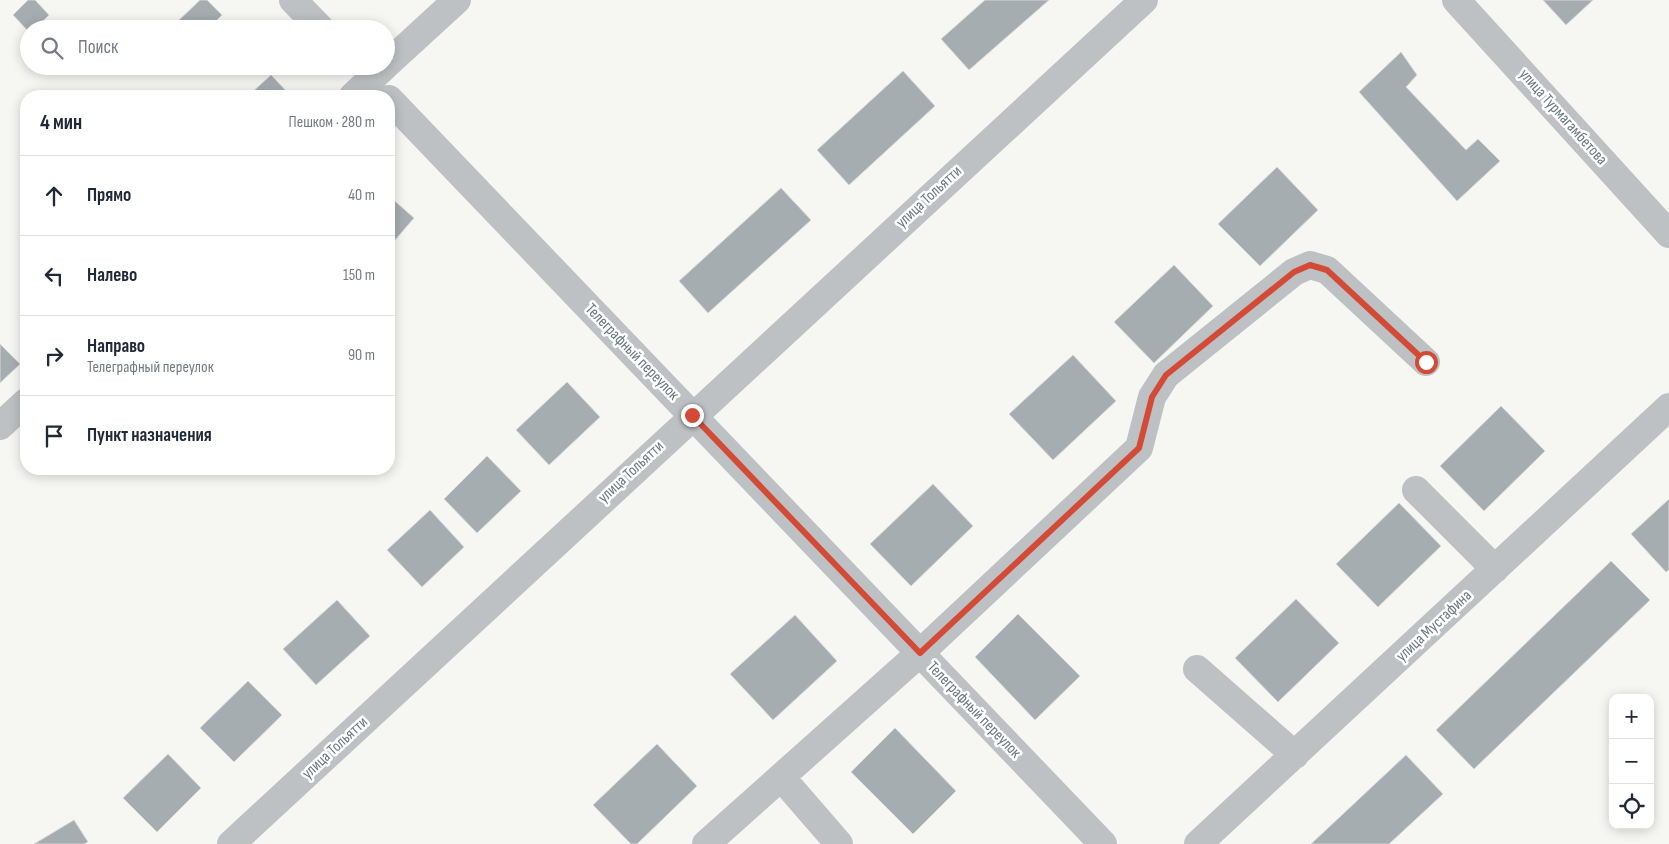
<!DOCTYPE html>
<html lang="ru">
<head>
<meta charset="utf-8">
<style>
  :root { --surface:#fff; --page:#f2f2f3; --text:#1f2937; --muted:#747a83; --line:#e0e1e3 }
  body { margin:0; font-family:"Sofia Sans Condensed",sans-serif; background:var(--page); color:var(--text) }
  .controls { position:absolute; right:15px; bottom:15px; display:grid; overflow:hidden; border-radius:10px; box-shadow:0 2px 12px #0003 }
  .controls button { width:45px; height:45px; display:grid; place-items:center; padding:0; border:0; border-bottom:1px solid var(--line); background:var(--surface); color:var(--text); font:25px sans-serif }
  .stop { position:absolute; width:15px; height:15px; margin:-11px; border:4px solid #d34b36; border-radius:50%; background:#fff }
  .stop.end { background:#d34b36; border-color:#fff; box-shadow:0 1px 5px #0008 }
  .list { margin:0; padding:0; list-style:none }
  h2 { display:flex; justify-content:space-between; align-items:center; height:65px; margin:0; padding:0 20px; font-size:21px }
  h2 small { font-size:16px; font-weight:400; color:var(--muted) }
  .list li { display:grid; grid-template-columns:32px 1fr auto; gap:15px; align-items:center; box-sizing:border-box; height:80px; padding:0 20px; border-top:1px solid var(--line) }
  .list b { display:block; font-size:19px; white-space:nowrap }
  .list p { margin:0; font-size:16px; white-space:nowrap; color:var(--muted) }
  .list em { font-size:16px; font-style:normal; color:var(--muted) }
  .icon { flex:none; width:28px; height:28px; fill:none; stroke:currentColor; stroke-width:2; stroke-linecap:round; stroke-linejoin:round }
  .map { position:relative; flex:none; width:1669px; height:844px; overflow:hidden }
  .search { position:absolute; background:var(--surface); box-shadow:0 2px 12px #0003; left:20px; top:20px; width:375px; height:55px; display:flex; align-items:center; gap:12px; box-sizing:border-box; padding:0 18px; border-radius:28px; color:var(--muted); font-size:19px }
  .panel { position:absolute; background:var(--surface); box-shadow:0 2px 12px #0003; left:20px; top:90px; width:375px; height:385px; border-radius:20px }
  .map>svg:first-child { display:block }
  .building { fill:#a6adb1; stroke:#d7d7d6 }
  .lines { fill:none; stroke-linecap:round; stroke-linejoin:round }
  .minor { stroke:#bdc1c4; stroke-width:28 }
  .route { stroke:#d34b36; stroke-width:6 }
  .labels { text-anchor:middle; dominant-baseline:central; stroke-width:5; stroke-linejoin:round; paint-order:stroke }
  .street-label { font-size:16px; fill:#687881; stroke:#fff }
</style>
</head>
<body>
<div class="map">
<svg width="1669" height="844" viewBox="0 0 1669 844">
  <rect width="100%" height="100%" fill="#f6f6f3"/>
  <path class="building" d="M28 0H35L49 15 35 29H29V32L13 15Z
    M200 0H207L222 15 208 29H181L176 23Z
    M985 0H1049L969 70 941 39Z
    M1543 0H1593L1566 25Z
    M1401 52 1417 75 1406 87 1466 150 1478 139 1500 161 1457 201 1359 92Z
    M903 71 935 106 849 185 817 150Z
    M271 75 291 96H248Z
    M1277 167 1318 210 1260 266 1218 224Z
    M781 188 811 220 708 313 679 281Z
    M389 196 414 218 389 247Z
    M1174 265 1213 306 1154 363 1114 322Z
    M0 344 20 364 0 383Z
    M1073 355 1116 401 1053 460 1009 414Z
    M567 382 600 417 549 465 516 430Z
    M1501 406 1545 451 1484 511 1440 466Z
    M487 456 521 491 477 533 444 499Z
    M933 484 973 526 911 586 870 544Z
    M1669 499V570L1666 572 1631 534Z
    M1399 503 1441 546 1378 607 1336 564Z
    M430 510 464 547 422 587 387 550Z
    M1611 561 1650 600 1474 769 1436 730Z
    M1296 599 1339 643 1278 702 1235 658Z
    M337 600 370 636 316 685 283 649Z
    M1018 614 1080 676 1035 720 975 657Z
    M795 615 837 661 773 720 730 674Z
    M248 681 282 715 234 762 200 728Z
    M895 728 956 791 913 834 851 772Z
    M657 744 697 786 637 844H631L593 805Z
    M168 754 201 788 157 832 123 798Z
    M1406 755 1443 794 1389 844H1311Z
    M74 820 88 842 84 844H34Z"/>
  <g class="lines">
    <path class="minor" d="M293 0 321 29
      M1456 0 1669 234
      M386 65 457 0
      M353 96 385 66
      M389 99 1103 844
      M0 426 26 402
      M1416 490 1495 569
      M1197 669 1295 755
      M781 777 839 844
      M231 844 1144 0
      M706 844 920 653 1139 448 1152 397 1166 375 1294 272 1310 265 1327 270 1426 362
      M1198 844 1669 407"/>
  </g>
  <g class="lines">
    <path class="route" d="M692 415 920 653 1139 448 1152 397 1166 375 1294 272 1310 265 1327 270 1426 362"/>
  </g>
  <g class="labels">
    <g class="street-label">
      <text transform="translate(1563 117) rotate(48)">улица Турмагамбетова</text>
      <text transform="translate(929 197) rotate(-43)">улица Тольятти</text>
      <text transform="translate(632 352) rotate(46)">Телеграфный переулок</text>
      <text transform="translate(631 472) rotate(-43)">улица Тольятти</text>
      <text transform="translate(1434 626) rotate(-43)">улица Мустафина</text>
      <text transform="translate(974 710) rotate(46)">Телеграфный переулок</text>
      <text transform="translate(335 748) rotate(-43)">улица Тольятти</text>
    </g>
  </g>
</svg>
<div class="controls">
<button>+</button>
<button>−</button>
<button><svg class="icon" aria-label="locate" viewBox="0 0 24 24"><circle cx="12" cy="12" r="6"/><path d="M12 2v4M12 18v4M2 12h4M18 12h4"/></svg></button>
</div>
<div class="stop" style="left:1426px;top:362px"></div>
<div class="stop end" style="left:692px;top:415px"></div>
<div class="search"><svg class="icon" aria-label="search" viewBox="0 0 24 24"><circle cx="10" cy="10" r="6"/><path d="M15 15l6 6"/></svg>Поиск</div>
<section class="panel">
<h2>4 мин<small>Пешком · 280 m</small></h2>
<ul class="list">
<li><svg class="icon" aria-label="ahead" viewBox="0 0 24 24"><path d="M12 20V5M6 11l6-6 6 6"/></svg><div><b>Прямо</b></div><em>40 m</em></li>
<li><svg class="icon" aria-label="left" viewBox="0 0 24 24"><path d="M17 20v-9H6M10 6l-5 5 5 5"/></svg><div><b>Налево</b></div><em>150 m</em></li>
<li><svg class="icon" aria-label="right" viewBox="0 0 24 24"><path d="M7 20v-9h11M14 6l5 5-5 5"/></svg><div><b>Направо</b><p>Телеграфный переулок</p></div><em>90 m</em></li>
<li><svg class="icon" aria-label="arrive" viewBox="0 0 24 24"><path d="M6 21V4h12l-3 4 3 4H6"/></svg><div><b>Пункт назначения</b></div></li>
</ul>
</section>
</div>
</body>
</html>
